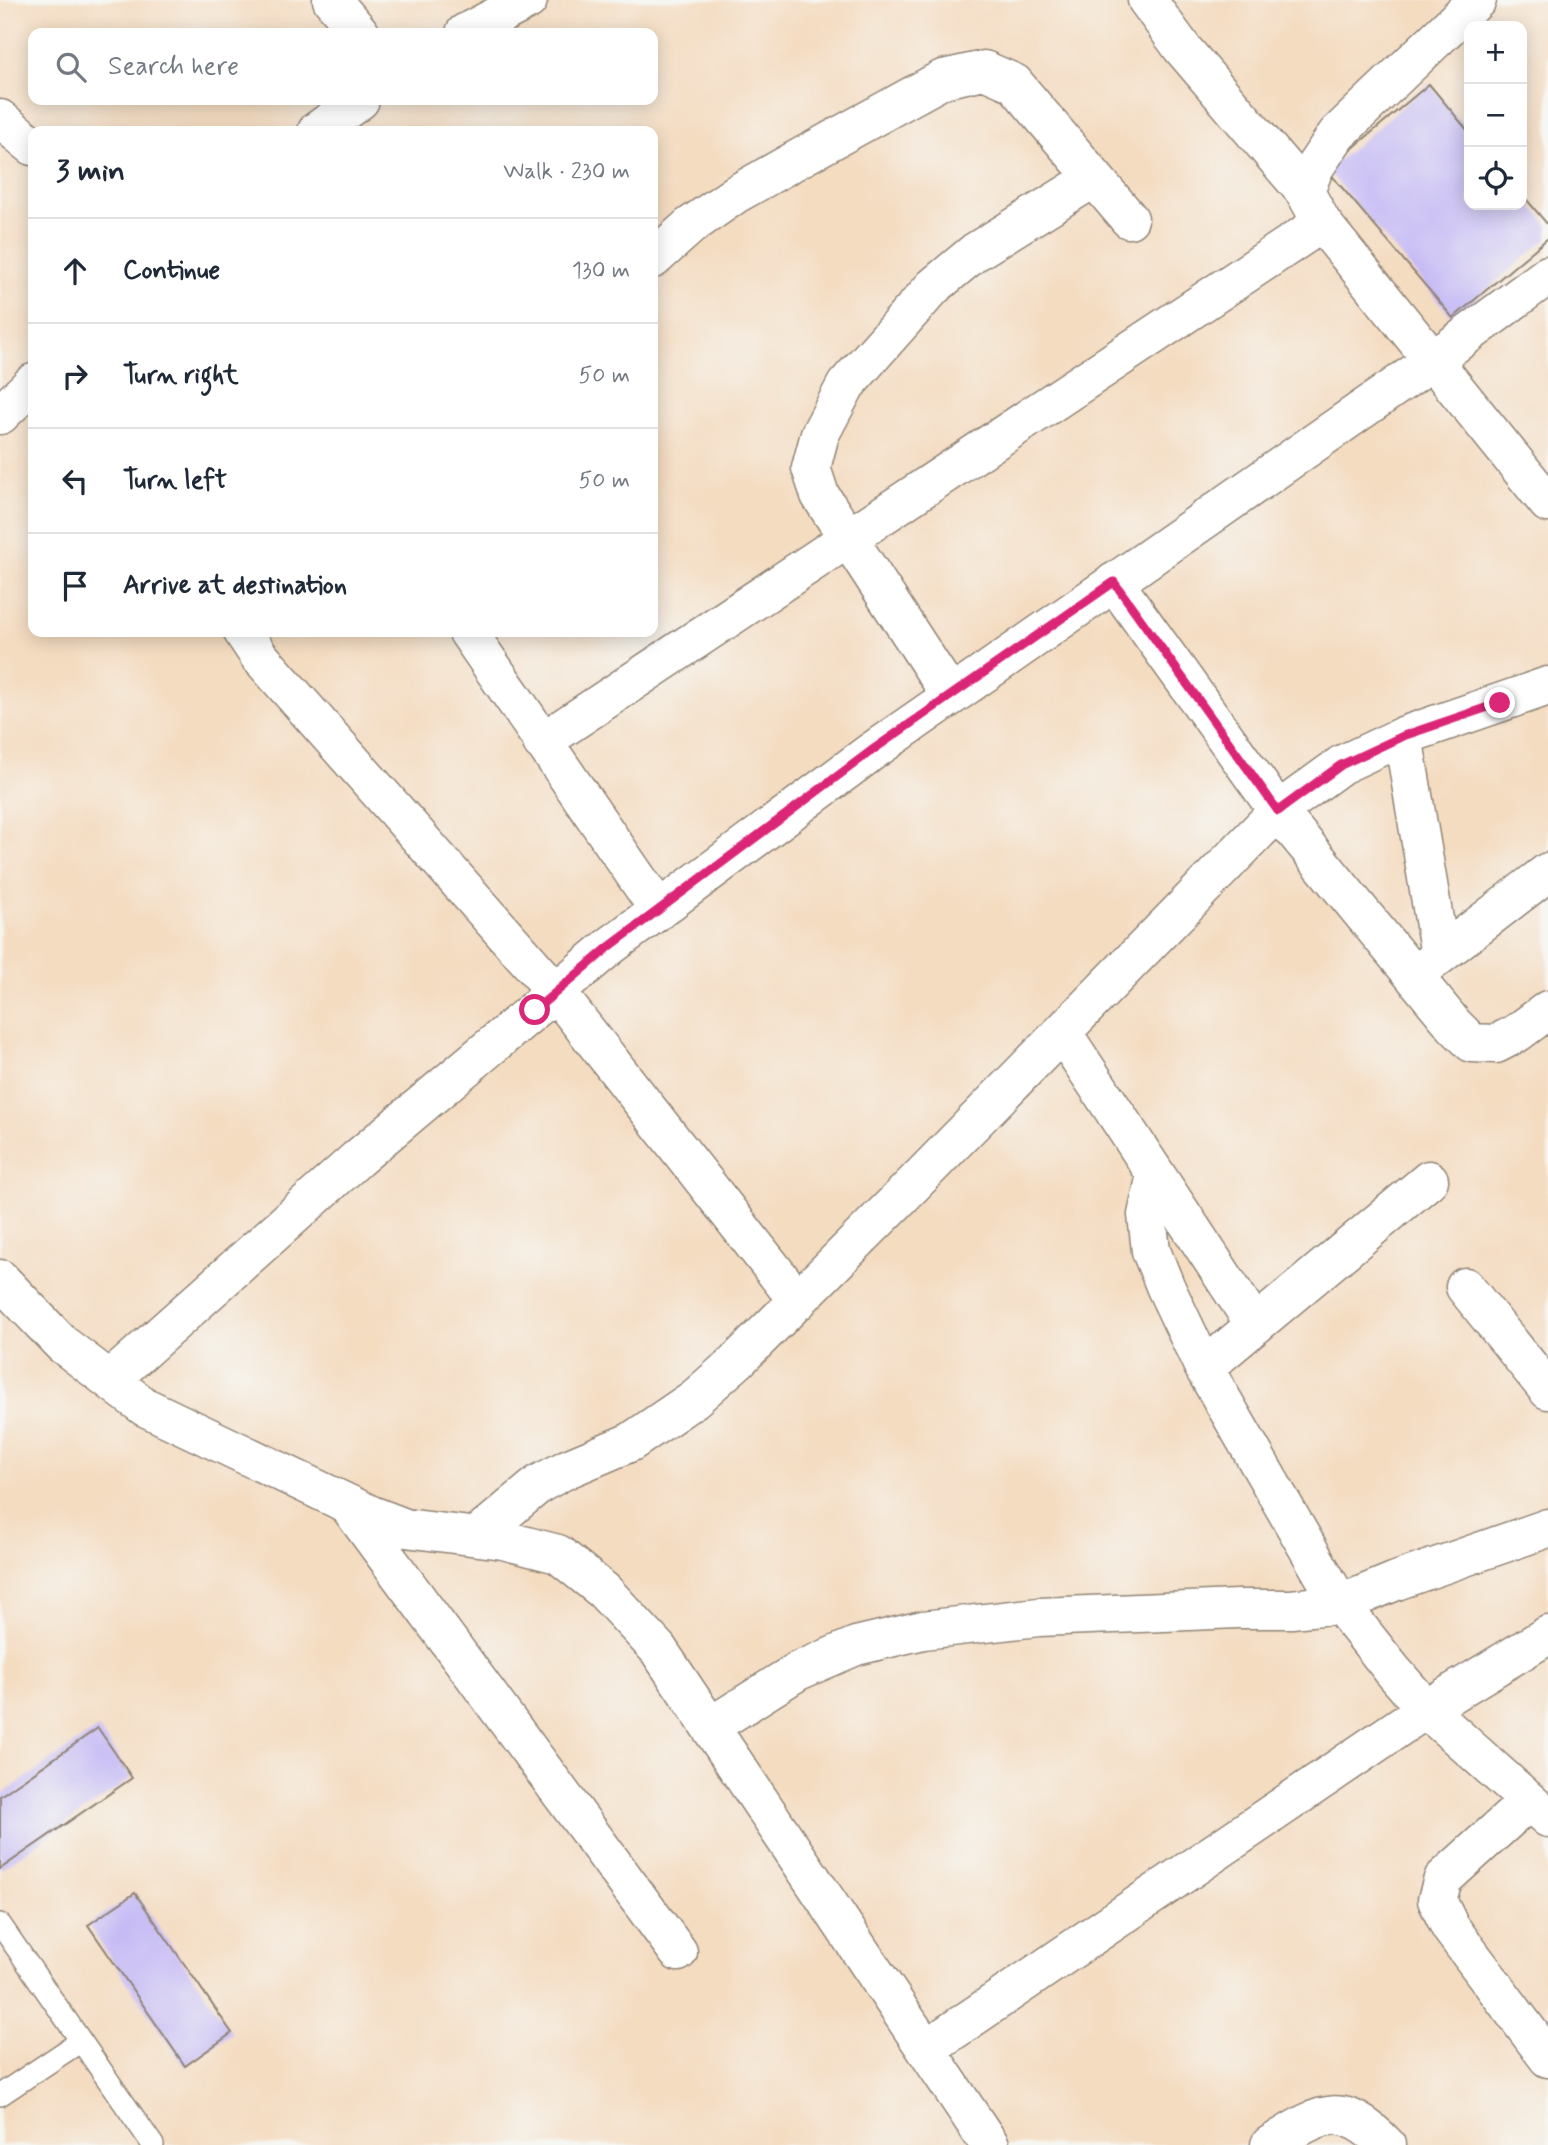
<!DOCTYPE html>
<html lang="en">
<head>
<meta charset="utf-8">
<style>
  :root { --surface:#fff; --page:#f6f6f7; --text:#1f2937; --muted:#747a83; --line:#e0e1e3 }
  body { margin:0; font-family:Mynerve,sans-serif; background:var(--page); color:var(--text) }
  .controls { position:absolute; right:21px; top:21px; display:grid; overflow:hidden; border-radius:14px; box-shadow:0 4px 18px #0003 }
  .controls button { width:63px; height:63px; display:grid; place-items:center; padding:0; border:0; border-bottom:2px solid var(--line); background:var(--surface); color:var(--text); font:35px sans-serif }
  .stop { position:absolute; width:21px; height:21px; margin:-16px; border:5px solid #db2777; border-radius:50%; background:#fff }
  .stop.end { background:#db2777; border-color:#fff; box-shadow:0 2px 7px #0008 }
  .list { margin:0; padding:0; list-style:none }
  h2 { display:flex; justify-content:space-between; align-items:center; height:91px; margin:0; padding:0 28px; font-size:30px }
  h2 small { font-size:23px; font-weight:400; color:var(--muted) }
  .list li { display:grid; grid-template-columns:46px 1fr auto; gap:21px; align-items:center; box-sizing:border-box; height:105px; padding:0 28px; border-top:2px solid var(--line) }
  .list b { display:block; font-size:26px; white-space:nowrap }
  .list em { font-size:23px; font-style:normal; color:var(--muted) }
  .icon { flex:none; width:38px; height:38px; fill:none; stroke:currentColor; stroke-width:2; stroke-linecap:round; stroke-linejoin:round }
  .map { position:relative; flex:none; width:1548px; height:2145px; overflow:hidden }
  .search { position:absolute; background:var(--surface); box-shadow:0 4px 18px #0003; left:28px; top:28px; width:630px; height:77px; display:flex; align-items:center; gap:18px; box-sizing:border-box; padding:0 24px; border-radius:14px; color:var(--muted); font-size:26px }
  .panel { position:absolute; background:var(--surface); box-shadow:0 4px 18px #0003; left:28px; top:126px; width:630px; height:511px; border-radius:14px }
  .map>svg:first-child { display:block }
  .building { fill:#c5baf5 }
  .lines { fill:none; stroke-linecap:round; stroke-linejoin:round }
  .service-casing { stroke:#908476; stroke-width:24 }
  .minor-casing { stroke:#908476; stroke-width:41 }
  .tertiary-casing { stroke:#908476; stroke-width:41 }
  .secondary-casing { stroke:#908476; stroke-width:41 }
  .service { stroke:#fff; stroke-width:21 }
  .minor { stroke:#fff; stroke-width:38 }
  .tertiary { stroke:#fff; stroke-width:38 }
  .secondary { stroke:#fff; stroke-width:38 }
  .route { stroke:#db2777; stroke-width:9 }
</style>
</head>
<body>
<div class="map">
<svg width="1548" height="2145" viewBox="0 0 1548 2145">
  <rect width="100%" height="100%" fill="#f6f6f2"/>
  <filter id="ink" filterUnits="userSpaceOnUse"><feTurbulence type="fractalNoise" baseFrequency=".0143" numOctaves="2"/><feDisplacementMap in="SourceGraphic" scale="14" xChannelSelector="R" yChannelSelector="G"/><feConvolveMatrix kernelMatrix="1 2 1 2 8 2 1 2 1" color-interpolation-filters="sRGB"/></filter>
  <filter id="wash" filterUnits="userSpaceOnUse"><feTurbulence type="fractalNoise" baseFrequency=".00686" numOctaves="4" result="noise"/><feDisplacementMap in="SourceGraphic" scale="28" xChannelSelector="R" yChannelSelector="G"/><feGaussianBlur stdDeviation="1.57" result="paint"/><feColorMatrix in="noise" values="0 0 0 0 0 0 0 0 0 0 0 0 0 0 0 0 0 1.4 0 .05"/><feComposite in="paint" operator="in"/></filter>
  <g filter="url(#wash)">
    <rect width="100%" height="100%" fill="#f4dcc1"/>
    <g id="blocks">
      <path class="building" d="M1429 84 1469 132V205H1522V194L1548 225V238L1453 318 1327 170Z
        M98 1728 132 1778 0 1869V1796Z
        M135 1893 232 2033 185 2066 88 1925Z"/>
    </g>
  </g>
  <g filter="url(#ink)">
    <use href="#blocks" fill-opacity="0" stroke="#908476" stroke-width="2"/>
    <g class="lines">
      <defs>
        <path id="service" d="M0 1924 153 2145
          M0 2095 81 2041"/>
        <path id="minor" d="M332 0 360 33
          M465 33 528 0
          M0 119 33 146
          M317 131 360 100
          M653 259 690 226 736 194 796 160 943 79 984 70 1014 83 1129 219
          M0 415 33 383
          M1114 582 1278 811 1454 1025 1472 1043 1496 1044 1517 1033 1548 1010
          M243 632 259 656 556 992 798 1301
          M468 632 659 910
          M951 696 820 495 811 468 820 434 846 385 933 287 975 252 1094 178
          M1403 736 1440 955
          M542 742 1322 223
          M1422 969 1548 872
          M1062 1032 1255 1325
          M1156 1175 1147 1215 1151 1251 1166 1288 1204 1368 1340 1604 1393 1671 1426 1709 1548 1818
          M0 1279 62 1344 145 1407 371 1515 405 1528 503 1540 558 1554 604 1591 658 1649 990 2145
          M1465 1287 1548 1390
          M1204 1368 1429 1180
          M110 1380 357 1159 609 947 871 752 1432 361 1548 275
          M348 1505 678 1952
          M477 1536 539 1484 567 1469 631 1442 694 1399 737 1361 900 1198 1278 811 1341 765 1403 736 1548 686
          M711 1726 798 1671 856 1646 923 1630 1039 1617 1238 1609H1291L1340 1604 1396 1581 1548 1528
          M1529 1801 1443 1879 1437 1900 1450 1927 1548 2058
          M926 2049 1426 1709 1548 1635
          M1270 2145C1319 2115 1340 2097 1386 2145"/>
        <path id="tertiary" d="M1147 0 1182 48 1305 192"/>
        <path id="secondary" d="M1477 0 1337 134 1314 168 1305 192 1322 223 1548 503"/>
      </defs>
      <use href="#service" class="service-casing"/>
      <use href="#minor" class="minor-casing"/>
      <use href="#tertiary" class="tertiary-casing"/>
      <use href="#secondary" class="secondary-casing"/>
      <use href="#service" class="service"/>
      <use href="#minor" class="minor"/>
      <use href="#tertiary" class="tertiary"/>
      <use href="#secondary" class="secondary"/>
    </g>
  </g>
  <g class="lines" filter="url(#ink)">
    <path class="route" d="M535 1010 609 947 871 751 1114 582 1278 811 1341 765 1403 736 1500 703"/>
  </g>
</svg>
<div class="controls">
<button>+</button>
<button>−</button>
<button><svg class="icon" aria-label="locate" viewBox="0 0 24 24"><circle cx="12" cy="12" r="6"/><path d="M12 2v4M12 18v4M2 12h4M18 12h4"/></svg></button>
</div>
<div class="stop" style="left:535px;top:1010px"></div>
<div class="stop end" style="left:1500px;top:703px"></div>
<div class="search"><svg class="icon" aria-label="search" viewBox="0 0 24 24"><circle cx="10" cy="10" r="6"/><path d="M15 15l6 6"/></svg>Search here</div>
<section class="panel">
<h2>3 min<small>Walk · 230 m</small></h2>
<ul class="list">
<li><svg class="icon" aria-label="ahead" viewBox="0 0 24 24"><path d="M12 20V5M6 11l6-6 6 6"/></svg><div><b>Continue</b></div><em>130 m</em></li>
<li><svg class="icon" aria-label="right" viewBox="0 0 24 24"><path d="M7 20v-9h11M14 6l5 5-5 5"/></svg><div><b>Turn right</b></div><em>50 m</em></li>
<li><svg class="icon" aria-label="left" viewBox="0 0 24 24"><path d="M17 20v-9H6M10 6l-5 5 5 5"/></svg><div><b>Turn left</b></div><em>50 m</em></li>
<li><svg class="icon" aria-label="arrive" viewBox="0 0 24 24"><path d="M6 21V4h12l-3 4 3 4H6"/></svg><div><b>Arrive at destination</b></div></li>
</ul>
</section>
</div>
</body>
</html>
